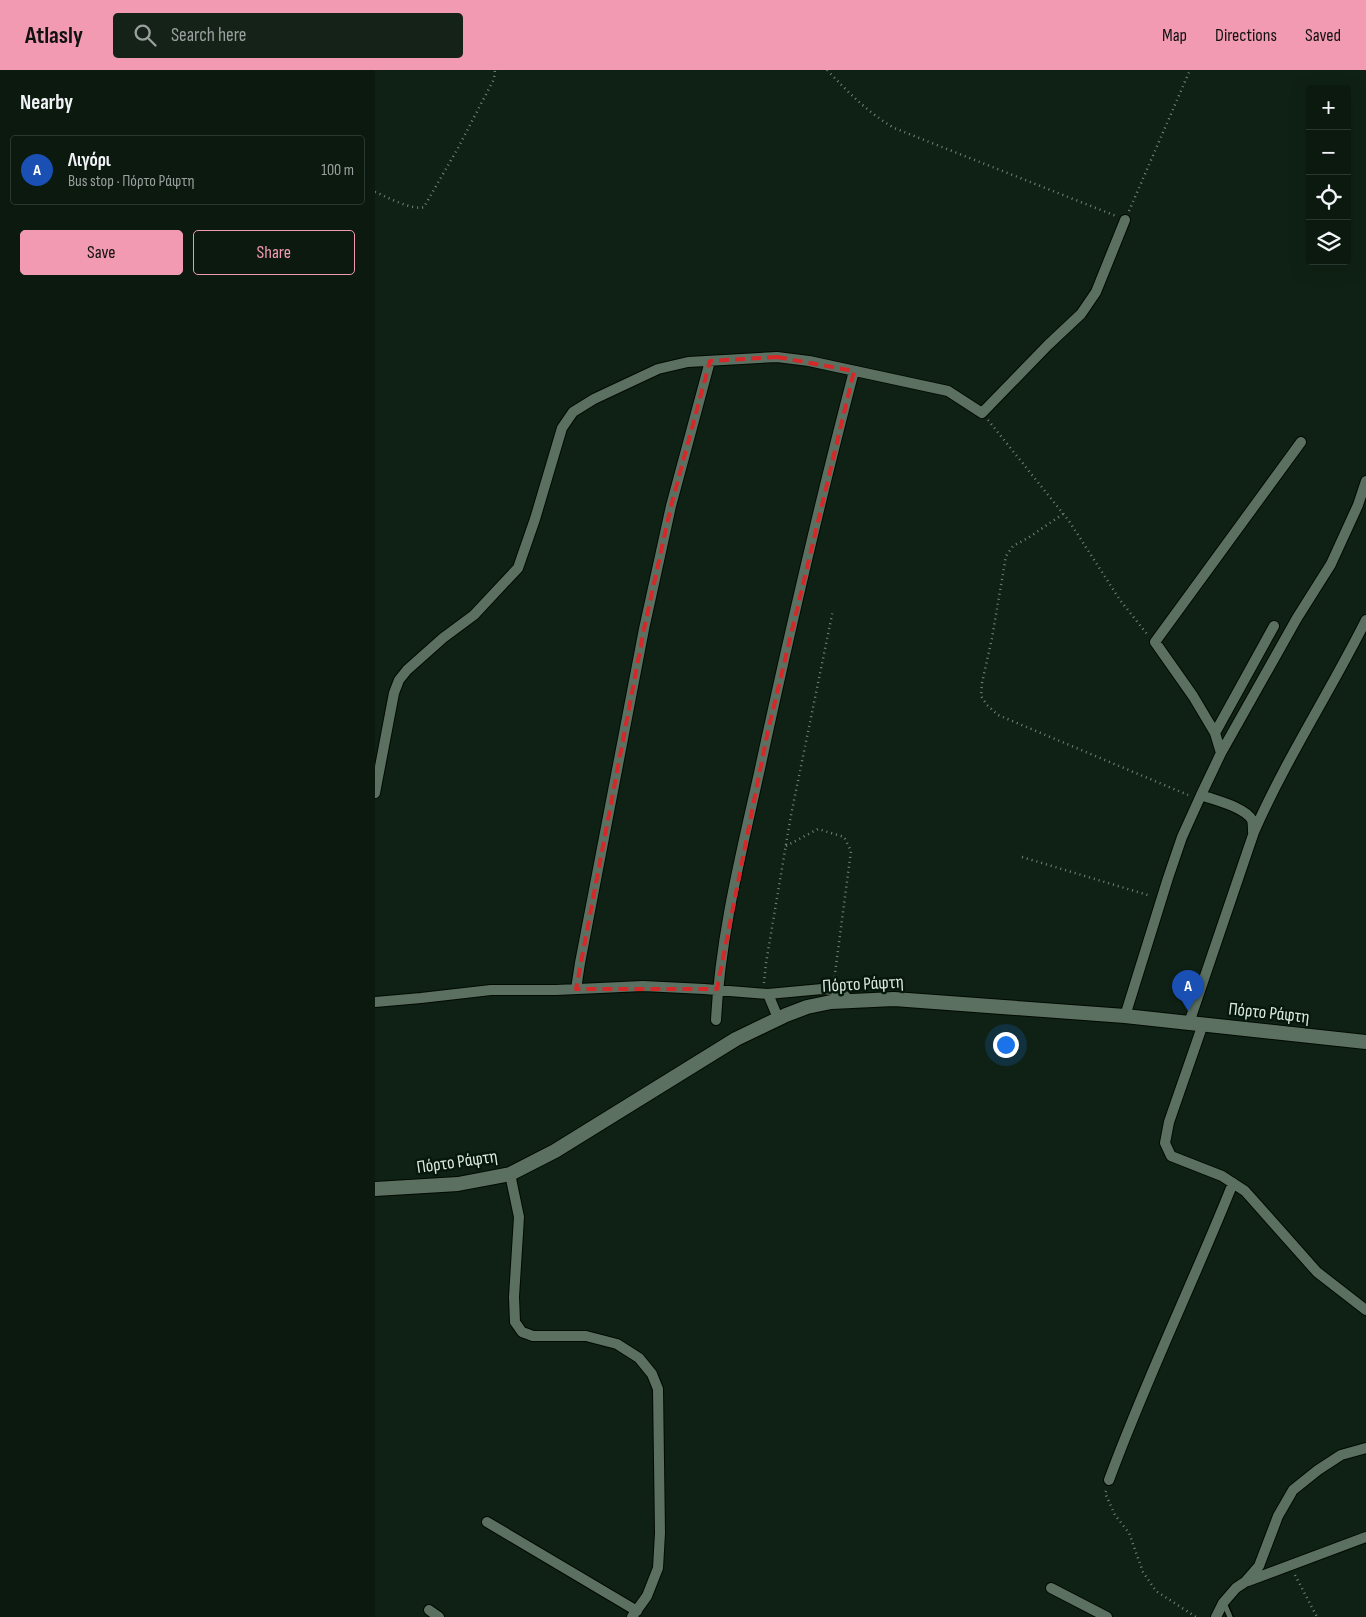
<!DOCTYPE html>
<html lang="en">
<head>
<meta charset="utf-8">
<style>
  :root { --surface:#0b190f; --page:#142218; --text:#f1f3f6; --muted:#9aa09e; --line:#2b382f; --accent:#f19ab1 }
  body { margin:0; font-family:"Sofia Sans Condensed",sans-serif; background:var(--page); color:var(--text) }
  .controls { position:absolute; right:15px; top:15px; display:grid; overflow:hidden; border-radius:5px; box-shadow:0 5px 20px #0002 }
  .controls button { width:45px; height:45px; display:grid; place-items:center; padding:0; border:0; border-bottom:1px solid var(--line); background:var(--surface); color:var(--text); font:25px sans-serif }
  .you { position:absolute; left:630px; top:974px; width:18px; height:18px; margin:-12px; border:4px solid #fff; border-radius:50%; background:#1a73e8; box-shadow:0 0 0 8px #1a73e833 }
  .badge { display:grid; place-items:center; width:32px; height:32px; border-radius:50%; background:var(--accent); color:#fff; font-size:16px; font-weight:700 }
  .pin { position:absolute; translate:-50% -41px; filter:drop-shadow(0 1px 2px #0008) }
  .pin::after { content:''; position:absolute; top:26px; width:18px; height:15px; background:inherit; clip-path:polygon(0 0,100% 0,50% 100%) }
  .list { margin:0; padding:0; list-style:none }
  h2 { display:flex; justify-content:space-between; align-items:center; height:65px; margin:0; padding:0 20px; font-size:21px }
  h2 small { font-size:16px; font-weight:400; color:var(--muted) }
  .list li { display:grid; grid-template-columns:32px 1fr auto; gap:15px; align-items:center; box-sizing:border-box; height:70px; margin:0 10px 10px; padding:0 10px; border:1px solid var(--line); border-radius:5px }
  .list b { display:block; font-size:19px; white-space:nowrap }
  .list p { margin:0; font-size:16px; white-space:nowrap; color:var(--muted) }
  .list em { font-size:16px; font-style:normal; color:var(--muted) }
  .actions { display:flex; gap:10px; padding:15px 20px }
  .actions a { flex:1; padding:11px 0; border:1px solid var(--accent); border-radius:5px; text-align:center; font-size:18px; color:var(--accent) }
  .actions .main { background:var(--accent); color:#111 }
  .icon { flex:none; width:28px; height:28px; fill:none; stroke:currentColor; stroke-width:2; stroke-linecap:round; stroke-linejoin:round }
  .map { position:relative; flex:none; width:991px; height:1547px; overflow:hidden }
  header { display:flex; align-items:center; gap:30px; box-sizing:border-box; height:70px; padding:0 25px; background:var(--accent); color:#111 }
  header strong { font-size:24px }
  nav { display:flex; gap:28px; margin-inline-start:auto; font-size:18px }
  .search { width:350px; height:45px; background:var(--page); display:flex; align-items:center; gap:12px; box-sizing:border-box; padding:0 18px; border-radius:5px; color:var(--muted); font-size:19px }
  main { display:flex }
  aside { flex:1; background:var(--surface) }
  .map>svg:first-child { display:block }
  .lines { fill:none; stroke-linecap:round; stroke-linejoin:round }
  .service-casing { stroke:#000a02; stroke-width:8 }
  .minor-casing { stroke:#000a02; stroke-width:12 }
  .secondary-casing { stroke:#000a02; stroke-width:16 }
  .path { stroke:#758479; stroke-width:2.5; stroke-dasharray:1 4; stroke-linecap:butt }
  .service { stroke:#5b7060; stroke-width:5 }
  .minor { stroke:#5b7060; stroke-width:10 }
  .secondary { stroke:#5b7060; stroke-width:14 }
  .marked { fill:none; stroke:#d62828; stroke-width:4; stroke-dasharray:10 6; stroke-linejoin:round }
  .labels { text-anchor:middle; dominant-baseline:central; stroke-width:5; stroke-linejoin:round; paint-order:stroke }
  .street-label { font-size:18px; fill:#deeae1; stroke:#06180c }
</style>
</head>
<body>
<header>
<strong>Atlasly</strong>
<div class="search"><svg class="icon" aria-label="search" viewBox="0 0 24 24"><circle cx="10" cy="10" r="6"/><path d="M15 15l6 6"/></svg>Search here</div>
<nav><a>Map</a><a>Directions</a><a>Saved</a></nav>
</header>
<main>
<aside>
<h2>Nearby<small></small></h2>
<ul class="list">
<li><span class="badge" style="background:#1a4fb4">A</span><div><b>Λιγόρι</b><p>Bus stop · Πόρτο Ράφτη</p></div><em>100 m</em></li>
</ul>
<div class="actions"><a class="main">Save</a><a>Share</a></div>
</aside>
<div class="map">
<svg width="991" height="1547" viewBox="0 0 991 1547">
  <rect width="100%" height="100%" fill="#0f2114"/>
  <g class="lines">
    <defs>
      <path id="service" d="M849 1533 855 1547"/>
      <path id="minor" d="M840 663 899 556
        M846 683 922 548 956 494 983 435 991 411
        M0 723 19 623 24 610 32 600 68 568 99 545 143 498 160 449 187 358 198 342 219 329 283 299 313 292 402 287 434 291 573 321 607 343 673 275 706 244 721 222 750 150
        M826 725 846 683 840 663 818 626 780 572 926 372
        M201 919 205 893 269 559 296 436 335 291
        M393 924 403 948
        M0 932 46 928 116 920H181L268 916 329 919 393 924 447 919 458 920 468 924 474 930
        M750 946 793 808 807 767 826 725C839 730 870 737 877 750 878 753 878 758 878 762
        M341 950C345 866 366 784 384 703 413 569 444 434 479 301
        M814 953 879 762C911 689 955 622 991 550
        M828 954 794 1052 790 1073 796 1086 847 1106 870 1121 942 1202 991 1240
        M135 1104 144 1147 139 1227 140 1252 147 1262 158 1266H211L242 1274 264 1288 277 1304 283 1319 285 1463 283 1498 272 1526 257 1547
        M734 1410C771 1309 818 1213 858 1113
        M112 1452 262 1541
        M873 1511 991 1467
        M676 1518 732 1547
        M54 1540 64 1547
        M841 1547 848 1533 861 1518 870 1512 884 1496 903 1446 918 1420 943 1400 966 1385 991 1378"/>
      <path id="secondary" d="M0 1119 83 1114 135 1104 180 1081 361 969 411 945 432 937 456 932 519 929 750 946 991 972"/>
    </defs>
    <use href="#service" class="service-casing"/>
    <use href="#minor" class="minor-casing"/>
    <use href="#secondary" class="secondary-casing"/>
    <path class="path" d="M452 0C474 23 491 41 519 58L741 146
      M0 122C12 127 38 141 49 137L83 78 119 9 120 0
      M754 141 815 0
      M613 350 694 451 745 530 772 564
      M688 444 653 468 638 476 631 486 617 568 607 613 606 626 612 635 623 645 813 725
      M411 776 443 759 469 767 476 781 459 911
      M647 787 776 826
      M389 913 391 893 416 745 458 540
      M731 1421 730 1423 740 1445 754 1463 768 1502 781 1521 821 1547
      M920 1505 942 1547"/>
    <use href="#service" class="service"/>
    <use href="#minor" class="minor"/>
    <use href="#secondary" class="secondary"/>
  </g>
  <path class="marked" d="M402 287 479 301 392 665 342 919H201L269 559 296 436 335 291Z"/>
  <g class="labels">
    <g class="street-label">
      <text transform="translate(488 914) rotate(-3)">Πόρτο Ράφτη</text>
      <text transform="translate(894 943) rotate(6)">Πόρτο Ράφτη</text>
      <text transform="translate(82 1092) rotate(-8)">Πόρτο Ράφτη</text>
    </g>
  </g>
</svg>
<div class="controls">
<button>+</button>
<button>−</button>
<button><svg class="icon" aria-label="locate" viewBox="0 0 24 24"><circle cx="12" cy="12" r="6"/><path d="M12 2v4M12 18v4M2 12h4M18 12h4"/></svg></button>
<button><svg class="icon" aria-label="layers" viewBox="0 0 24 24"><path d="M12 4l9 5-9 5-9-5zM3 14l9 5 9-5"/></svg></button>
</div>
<div class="you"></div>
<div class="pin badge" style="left:813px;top:941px;background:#1a4fb4">A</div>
</div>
</main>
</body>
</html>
